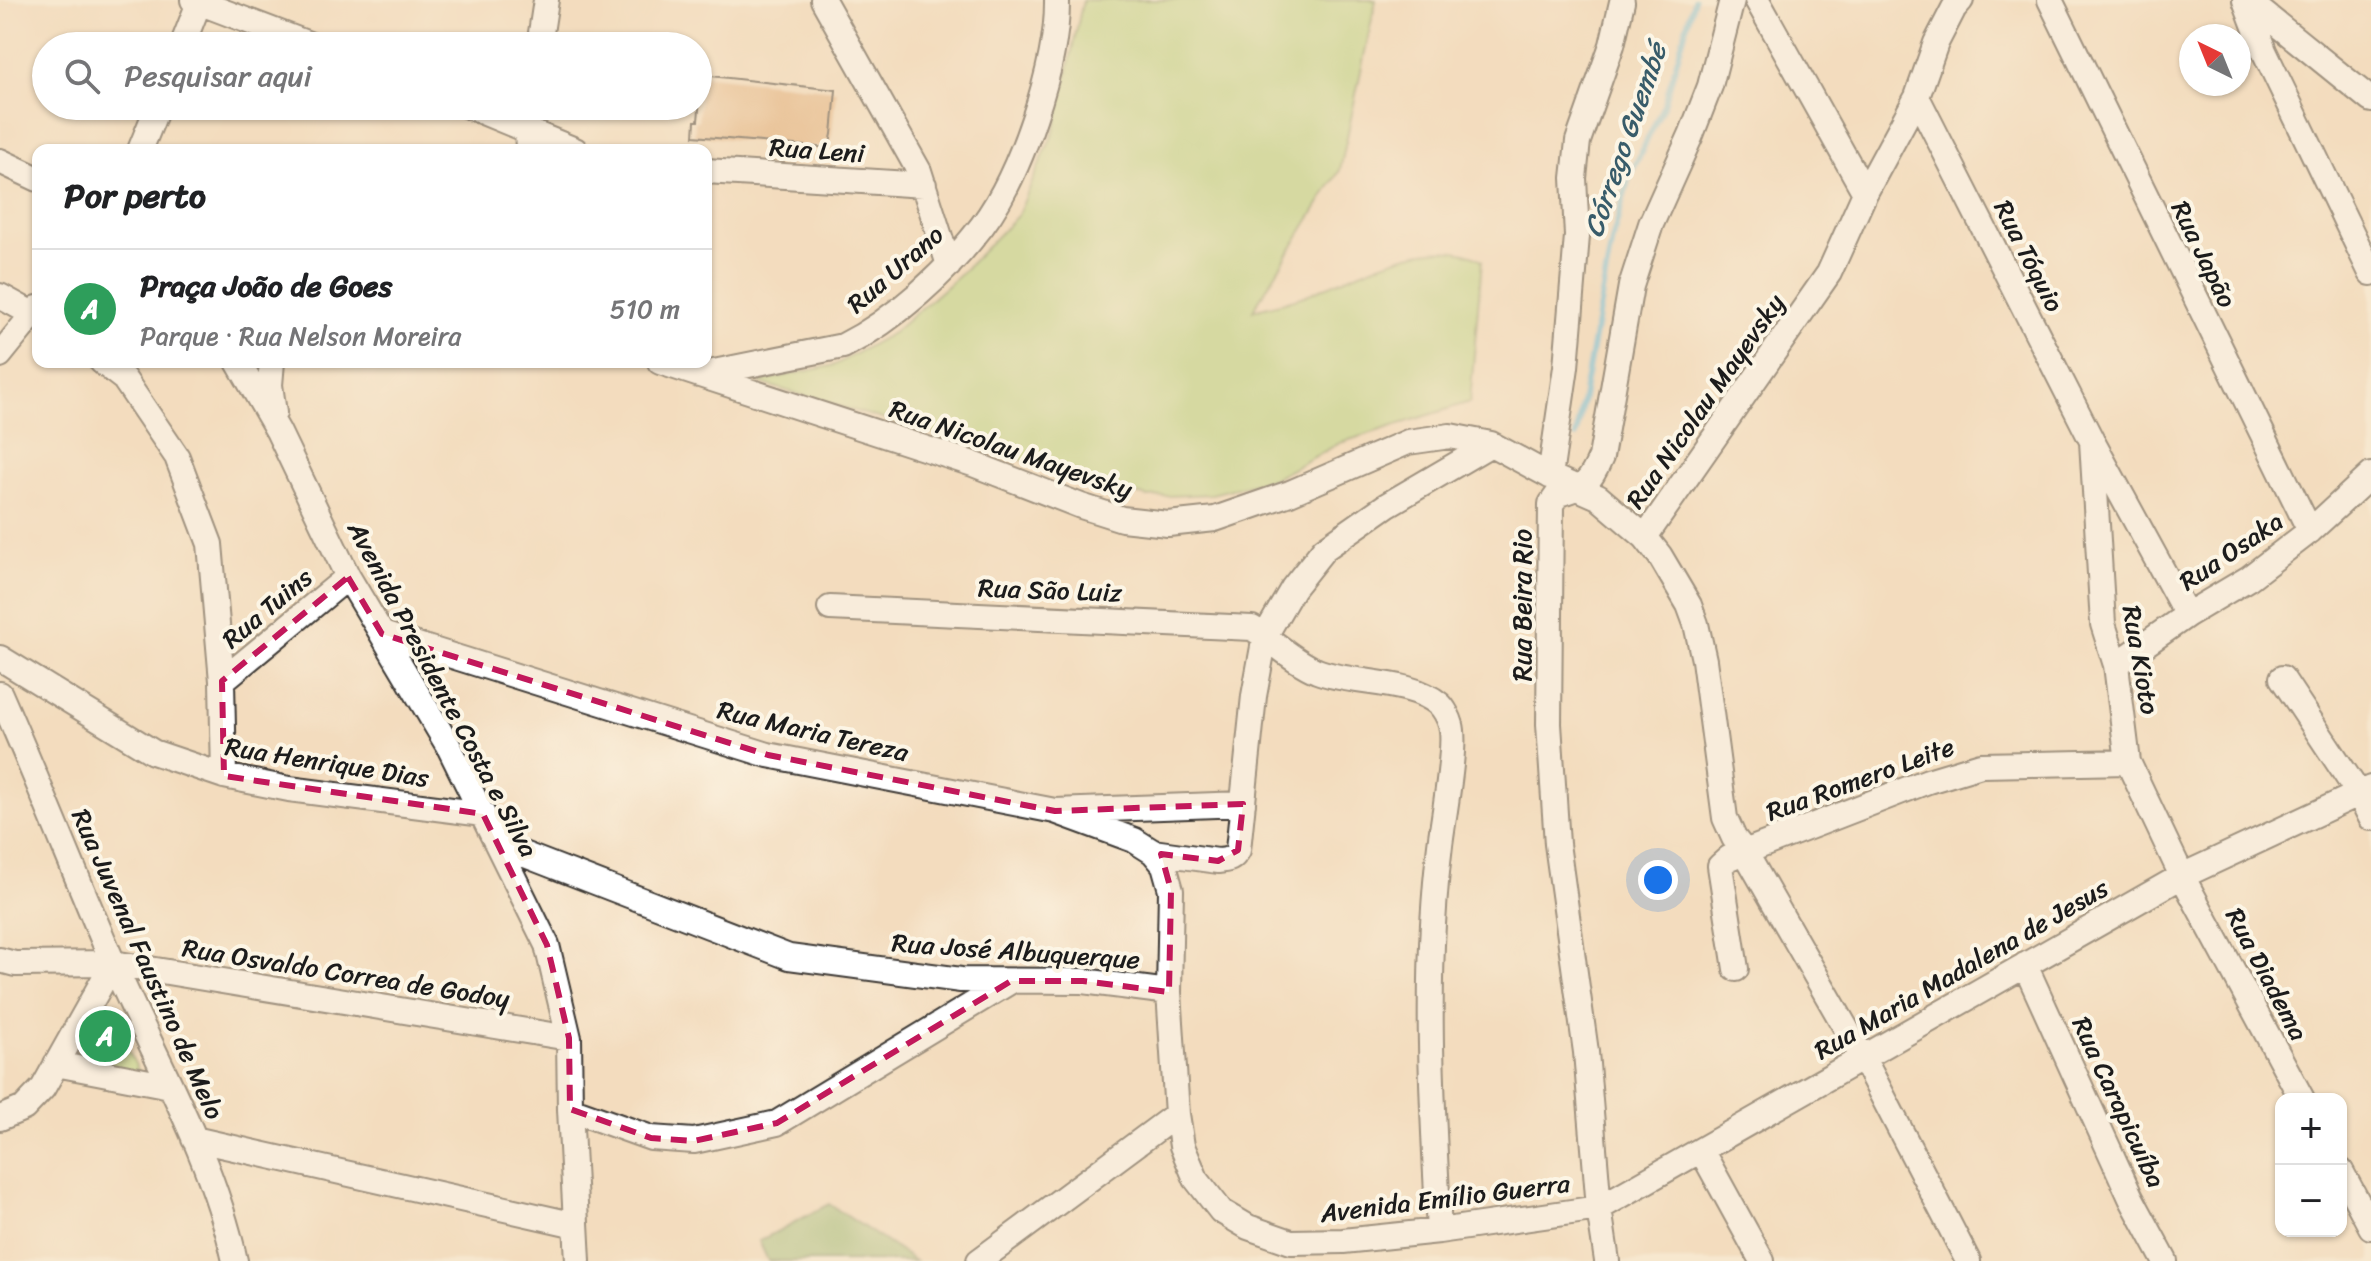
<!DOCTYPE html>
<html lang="pt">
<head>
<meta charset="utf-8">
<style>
  :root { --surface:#fff; --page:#f6f6f6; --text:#202124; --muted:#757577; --line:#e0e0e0; --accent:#111827 }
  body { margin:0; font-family:Sriracha,sans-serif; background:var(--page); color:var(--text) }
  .controls { position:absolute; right:24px; bottom:24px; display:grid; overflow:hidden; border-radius:16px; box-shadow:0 2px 6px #0004 }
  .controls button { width:72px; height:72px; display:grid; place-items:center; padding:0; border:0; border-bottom:2px solid var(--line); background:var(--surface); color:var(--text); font:40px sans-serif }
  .compass { position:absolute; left:2179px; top:24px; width:72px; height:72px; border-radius:50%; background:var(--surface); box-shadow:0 2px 6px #0004; rotate:317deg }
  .you { position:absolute; left:1658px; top:880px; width:28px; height:28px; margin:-20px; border:6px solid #fff; border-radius:50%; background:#1a73e8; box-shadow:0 0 0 12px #1a73e833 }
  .badge { display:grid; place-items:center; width:52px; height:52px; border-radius:50%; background:var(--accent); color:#fff; font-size:26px; font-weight:700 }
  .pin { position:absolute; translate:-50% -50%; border:4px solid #fff; box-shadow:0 2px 8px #0006 }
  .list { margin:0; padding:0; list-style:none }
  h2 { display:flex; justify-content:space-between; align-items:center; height:104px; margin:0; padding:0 32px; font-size:34px }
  h2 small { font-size:26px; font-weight:400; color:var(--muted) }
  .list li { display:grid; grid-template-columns:52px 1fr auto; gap:24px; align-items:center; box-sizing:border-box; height:120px; padding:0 32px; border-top:2px solid var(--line) }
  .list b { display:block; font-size:30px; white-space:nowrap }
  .list p { margin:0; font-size:26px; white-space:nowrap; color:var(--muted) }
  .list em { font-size:26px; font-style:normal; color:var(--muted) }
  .icon { flex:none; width:44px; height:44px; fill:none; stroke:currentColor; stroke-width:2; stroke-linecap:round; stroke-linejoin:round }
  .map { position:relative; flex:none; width:2371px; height:1261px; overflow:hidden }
  .search { position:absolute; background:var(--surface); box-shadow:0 2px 6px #0004; left:32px; top:32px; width:680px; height:88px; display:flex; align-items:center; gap:20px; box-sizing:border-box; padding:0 28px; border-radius:44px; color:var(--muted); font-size:30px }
  .panel { position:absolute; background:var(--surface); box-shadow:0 2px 6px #0004; left:32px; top:144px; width:680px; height:224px; border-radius:16px }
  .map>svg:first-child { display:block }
  .green { fill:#b3d67f; stroke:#68794e; stroke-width:2 }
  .forest { fill:#8eb76e; stroke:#556a45; stroke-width:2 }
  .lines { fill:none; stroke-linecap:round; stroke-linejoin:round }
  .stream { stroke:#63bce0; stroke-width:6 }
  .building { fill:#dea369 }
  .minor-casing { stroke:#3c3934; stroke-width:28 }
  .minor { stroke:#fff; stroke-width:24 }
  .marked { fill:none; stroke:#c2185b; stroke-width:6; stroke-dasharray:16 10; stroke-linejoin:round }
  .labels { text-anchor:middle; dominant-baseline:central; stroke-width:8; stroke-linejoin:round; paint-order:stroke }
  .street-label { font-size:26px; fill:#1c1c1c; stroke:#fcf5e5 }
  .water-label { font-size:28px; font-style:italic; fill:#385c6a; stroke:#fcf5e5 }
</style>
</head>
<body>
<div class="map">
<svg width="2371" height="1261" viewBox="0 0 2371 1261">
  <rect width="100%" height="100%" fill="#fcf5e5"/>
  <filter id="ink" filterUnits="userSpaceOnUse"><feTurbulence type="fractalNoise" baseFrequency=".0125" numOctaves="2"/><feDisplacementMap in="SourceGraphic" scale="16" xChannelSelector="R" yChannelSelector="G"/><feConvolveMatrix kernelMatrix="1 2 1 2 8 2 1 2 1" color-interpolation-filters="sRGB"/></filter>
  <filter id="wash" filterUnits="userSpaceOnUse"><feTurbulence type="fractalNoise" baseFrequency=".006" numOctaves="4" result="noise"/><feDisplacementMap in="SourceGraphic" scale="32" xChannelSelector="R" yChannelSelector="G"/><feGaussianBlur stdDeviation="1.8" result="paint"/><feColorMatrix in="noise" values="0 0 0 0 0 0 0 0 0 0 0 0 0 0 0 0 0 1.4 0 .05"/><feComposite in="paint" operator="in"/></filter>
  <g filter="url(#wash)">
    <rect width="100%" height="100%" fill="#f3dcbe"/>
    <path class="green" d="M1083 0H1376L1340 170 1253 310C1269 306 1285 302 1301 297 1350 279 1433 229 1482 260L1470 402 1340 443 1275 478 1212 494 1147 497 757 382 835 365 894 332 958 276 1018 215 1055 129Z
      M104 1002 142 1078 81 1066 95 1007Z"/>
    <path class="forest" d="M829 1204 915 1261H768L759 1241Z"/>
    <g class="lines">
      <path class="stream" d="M1576 436 1612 240 1629 178 1665 102 1694 0"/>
    </g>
    <g id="blocks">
      <path class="building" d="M702 75 836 90 832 134 829 148 694 136 695 121H698Z"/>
    </g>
  </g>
  <g filter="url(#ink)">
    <use href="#blocks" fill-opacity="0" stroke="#3c3934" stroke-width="2"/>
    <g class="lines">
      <defs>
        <path id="minor" d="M193 0 314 46
          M823 0 919 171 949 265
          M1757 0 1865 193
          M2050 0 2310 531
          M2245 0 2264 51 2371 273
          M2247 0 2371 100
          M182 46 200 0
          M539 46 546 0
          M1917 97 2092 441 2187 615
          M468 106 575 150
          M140 150 158 106
          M528 150 527 129 530 106
          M0 161 38 179
          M706 171 924 185
          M0 296 38 317
          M0 355 38 308
          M102 362 124 379 177 457 210 544 222 681 224 776
          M238 362 278 431 348 577 449 747 547 945 569 1038 570 1109 578 1261
          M272 362 270 385 274 413
          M660 362 973 464 1081 506 1122 519 1168 524 1215 519 1290 493 1408 442 1450 436 1491 444 1550 476 1598 497 1645 537 1829 273 1865 193 1917 97 1936 43 1954 8 1961 0
          M699 375 843 346C895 320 947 272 982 226 1021 174 1058 64 1057 0
          M2092 441 2103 624 2116 665 2128 762 2182 876 2302 1099
          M1550 476 1566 367 1577 236 1574 178 1578 141 1612 45 1622 2
          M1645 537 1660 556 1689 605 1696 624 1704 660 1725 818 1734 838 1745 852 1863 1058 1968 1261
          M830 608 1252 628C1275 642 1293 661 1317 671 1353 685 1409 679 1439 704 1444 708 1449 718 1451 725 1457 745 1443 819 1440 845 1424 973 1432 1102 1439 1231
          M382 634 768 755 901 781 1055 811 1243 804
          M0 658 153 752 224 776 289 789 483 814
          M2116 665 2187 615 2249 578 2310 531 2371 475
          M2282 678 2359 794 2371 818
          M222 681 348 577
          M0 694C39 783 75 874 113 963 156 1061 212 1155 235 1261
          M1055 811 1134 840 1153 852 1164 865 1171 890 1169 992 1177 1114 1182 1146 1196 1179 1221 1211 1248 1227 1291 1242 1343 1241 1439 1231 1599 1208 2182 876 2371 788
          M497 844 789 957 961 980 1083 981 1169 992
          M1153 852 1218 861C1229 860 1233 859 1238 850L1254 696 1265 636 1293 588 1324 549 1387 505 1491 444
          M0 960 15 964 113 963 569 1038
          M2025 965 2131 1198 2165 1261
          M1736 969 1720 866 1729 858 1928 781 1981 765 2128 762
          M56 1064 170 1086
          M570 1109 651 1138 694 1141 777 1123 1011 981
          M0 1118 24 1108 43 1088 113 963
          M194 1139 576 1225
          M1701 1150 1762 1261
          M2341 1171 2371 1227
          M979 1261 1177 1114
          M1607 1261 1599 1208 1586 1052 1557 844 1549 724 1551 504 1558 494C1585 488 1590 483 1601 457L1631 286 1651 224 1691 135 1710 86 1732 0"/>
      </defs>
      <use href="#minor" class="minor-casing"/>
      <use href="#minor" class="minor"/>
    </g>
  </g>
  <path d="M0 0H2371V1261H0ZM348 577 382 634 768 755 1055 811 1243 804 1238 850 1218 861 1161 854 1171 890 1169 992 1083 981H1011L777 1123 694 1141 651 1138 570 1109 569 1038 547 945 483 814 224 776 222 681Z" fill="#f3dcbe" fill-opacity=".55" fill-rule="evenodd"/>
  <path class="marked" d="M348 577 382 634 768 755 1055 811 1243 804 1238 850 1218 861 1161 854 1171 890 1169 992 1083 981H1011L777 1123 694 1141 651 1138 570 1109 569 1038 547 945 483 814 224 776 222 681Z"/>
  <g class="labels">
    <g class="street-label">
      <text transform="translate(817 150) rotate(4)">Rua Leni</text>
      <text transform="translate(2204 254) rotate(64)">Rua Japão</text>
      <text transform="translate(2029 256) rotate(63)">Rua Tóquio</text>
      <text transform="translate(895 269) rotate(-41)">Rua Urano</text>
      <text transform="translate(1705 401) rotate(-55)">Rua Nicolau Mayevsky</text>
      <text transform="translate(1011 449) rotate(19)">Rua Nicolau Mayevsky</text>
      <text transform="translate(2231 551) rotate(-34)">Rua Osaka</text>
      <text transform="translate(1050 590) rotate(2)">Rua São Luiz</text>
      <text transform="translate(1522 605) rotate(-90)">Rua Beira Rio</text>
      <text transform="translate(267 608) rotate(-40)">Rua Tuins</text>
      <text transform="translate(2141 660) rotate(80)">Rua Kioto</text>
      <text transform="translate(443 689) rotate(62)">Avenida Presidente Costa e Silva</text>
      <text transform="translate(813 731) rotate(13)">Rua Maria Tereza</text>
      <text transform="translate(327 762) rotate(9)">Rua Henrique Dias</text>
      <text transform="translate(1860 779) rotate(-20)">Rua Romero Leite</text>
      <text transform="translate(1016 951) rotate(4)">Rua José Albuquerque</text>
      <text transform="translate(148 964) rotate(66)">Rua Juvenal Faustino de Melo</text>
      <text transform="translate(1961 969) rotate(-30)">Rua Maria Madalena de Jesus</text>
      <text transform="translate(346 973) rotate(9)">Rua Osvaldo Correa de Godoy</text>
      <text transform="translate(2267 974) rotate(62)">Rua Diadema</text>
      <text transform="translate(2119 1102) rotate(65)">Rua Carapicuíba</text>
      <text transform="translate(1445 1198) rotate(-7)">Avenida Emílio Guerra</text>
    </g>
    <g class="water-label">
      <text transform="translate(1625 140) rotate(-71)">Córrego Guembé</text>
    </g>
  </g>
</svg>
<div class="controls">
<button>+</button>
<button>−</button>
</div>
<svg class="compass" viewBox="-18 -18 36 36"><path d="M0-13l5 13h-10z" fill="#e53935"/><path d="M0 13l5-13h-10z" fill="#757577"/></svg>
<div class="you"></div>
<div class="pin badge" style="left:105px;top:1036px;background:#2e9e5b">A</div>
<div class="search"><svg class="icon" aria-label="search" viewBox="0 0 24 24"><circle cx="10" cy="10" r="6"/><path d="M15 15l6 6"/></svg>Pesquisar aqui</div>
<section class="panel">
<h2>Por perto<small></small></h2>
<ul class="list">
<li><span class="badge" style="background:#2e9e5b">A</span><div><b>Praça João de Goes</b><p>Parque · Rua Nelson Moreira</p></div><em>510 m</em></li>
</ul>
</section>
</div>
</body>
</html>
